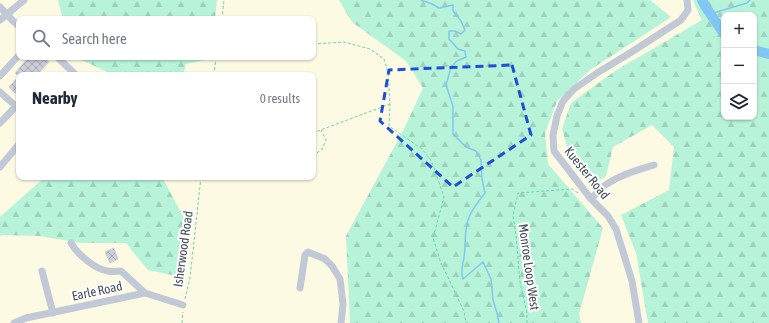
<!DOCTYPE html>
<html lang="en">
<head>
<meta charset="utf-8">
<style>
  :root { --surface:#fff; --page:#f2f2f3; --text:#1f2937; --muted:#747a83; --line:#e0e1e3 }
  body { margin:0; font-family:"Asap Condensed",sans-serif; background:var(--page); color:var(--text) }
  .controls { position:absolute; right:12px; top:12px; display:grid; overflow:hidden; border-radius:8px; box-shadow:0 1px 3px #0004 }
  .controls button { width:36px; height:36px; display:grid; place-items:center; padding:0; border:0; border-bottom:1px solid var(--line); background:var(--surface); color:var(--text); font:20px sans-serif }
  .list { margin:0; padding:0; list-style:none }
  h2 { display:flex; justify-content:space-between; align-items:center; height:52px; margin:0; padding:0 16px; font-size:17px }
  h2 small { font-size:13px; font-weight:400; color:var(--muted) }
  .icon { flex:none; width:22px; height:22px; fill:none; stroke:currentColor; stroke-width:2; stroke-linecap:round; stroke-linejoin:round }
  .map { position:relative; flex:none; width:769px; height:323px; overflow:hidden }
  .search { position:absolute; background:var(--surface); box-shadow:0 1px 3px #0004; left:16px; top:16px; width:300px; height:44px; display:flex; align-items:center; gap:10px; box-sizing:border-box; padding:0 14px; border-radius:8px; color:var(--muted); font-size:15px }
  .panel { position:absolute; background:var(--surface); box-shadow:0 1px 3px #0004; left:16px; top:72px; width:300px; height:108px; border-radius:8px }
  .map>svg:first-child { display:block }
  .commercial { fill:#fdfae4; fill-rule:evenodd }
  .forest { fill:url(#forest-firs); fill-rule:evenodd }
  .lines { fill:none; stroke-linecap:round; stroke-linejoin:round }
  .stream { stroke:#80c7f3; stroke-width:1.5 }
  .river { stroke:#80c7f3; stroke-width:10 }
  .building { fill:url(#building-cross-hatch); stroke:#d1d2da }
  .path { stroke:#6cd3b2; stroke-width:1; stroke-dasharray:3 2; stroke-linecap:butt }
  .minor { stroke:#c2c9d6; stroke-width:7 }
  .marked { fill:none; stroke:#1d4ed8; stroke-width:3; stroke-dasharray:8 5; stroke-linejoin:round }
  .labels { text-anchor:middle; dominant-baseline:central; stroke-width:4; stroke-linejoin:round; paint-order:stroke }
  .street-label { font-size:13px; fill:#444d5c; stroke:#fff }
</style>
</head>
<body>
<div class="map">
<svg width="769" height="323" viewBox="0 0 769 323">
  <defs>
    <pattern id="forest-firs" width="22" height="20" patternUnits="userSpaceOnUse"><rect width="22" height="20" fill="#b7f3d8"/><path d="M5 1l3.5 6h-7zM16 11l3.5 6h-7z" fill="#9fd2bc"/></pattern>
    <pattern id="building-cross-hatch" width="8" height="8" patternUnits="userSpaceOnUse"><rect width="8" height="8" fill="#cbced6"/><path d="M0 0l8 8M0 8l8-8" fill="none" stroke="#a6a9b1"/></pattern>
  </defs>
  <rect width="100%" height="100%" fill="#f0eded"/>
  <path class="commercial" d="M0 0H769V323H0ZM724 15H754V117H724ZM19 19H313V57H19ZM19 75H313V177H19Z"/>
  <path class="forest" d="M58 0H217L215 19H63Z
    M339 0H650L671 17 590 70 557 101 545 133 548 164 603 228 579 314 581 323H350L346 236 404 129 423 88 406 61 352 22Z
    M693 0H769V323H648L636 253 621 215 669 190 674 147 652 125 613 147 606 176 592 186 571 160 562 129 571 103 615 71 702 20ZM724 15H754V117H724Z
    M75 57H209V59L186 64 183 75H114Z
    M44 177H162L185 220 177 276 148 270 126 243H81L39 236 2 235 0 236V217L43 179Z"/>
  <g class="lines">
    <path class="stream" d="M421 0 432 4 439 8 453 5V11L461 21 465 30 461 34 455 31H449V39L458 49 465 51 466 57 457 61 451 67 446 85 453 106V134L466 147 476 151 481 160 482 179 485 193C479 201 471 210 468 220 464 232 466 245 464 257 463 266 460 271 463 279L483 262 491 279 493 300 497 313 499 323
      M710 14 747 3 750 0"/>
    <path class="river" d="M702 0 705 6 724 34
      M754 50 769 54"/>
  </g>
  <path class="building" d="M29 57H43L49 62 37 75H17L15 73Z
    M19 76V97L9 87Z
    M114 248 118 259 110 263 105 252Z"/>
  <g class="lines">
    <path class="path" d="M222 19 224 0
      M313 44 344 42 370 49 384 59 388 73 390 104 389 126 422 149 430 159 434 168 444 197 433 238 441 263 464 311 466 323
      M214 75 216 57
      M313 134 318 131 390 104
      M313 156 322 149 326 140 321 130
      M185 299 190 278 201 177
      M182 323 183 312
      M527 323V313L520 282 516 235 513 216 518 193 572 189 578 193"/>
    <path class="minor" d="M0 7 13 21 19 26
      M0 20 24 0
      M57 57 76 75
      M0 76 19 55
      M0 92 19 109
      M0 123 16 106
      M0 167 19 144
      M591 199C595 195 600 189 604 186 619 175 637 170 654 165
      M71 243C77 254 96 270 108 271 112 272 117 271 121 271L145 293
      M42 271 53 313
      M300 288 305 255 308 252 325 259 332 266 340 279 343 304 341 323
      M14 323 26 318 145 293 183 305
      M639 323 632 281 616 229 608 216 591 199 554 151 553 135 557 116 563 101 574 89 597 73 630 53 681 20 688 10 687 0"/>
  </g>
  <path class="marked" d="M512 65 531 135 453 187 380 121 389 70Z"/>
  <g class="labels">
    <g class="street-label">
      <text transform="translate(587 173) rotate(51)">Kuester Road</text>
      <text transform="translate(183 249) rotate(-82)">Isherwood Road</text>
      <text transform="translate(529 267) rotate(82)">Monroe Loop West</text>
      <text transform="translate(97 291) rotate(-12)">Earle Road</text>
    </g>
  </g>
</svg>
<div class="controls">
<button>+</button>
<button>−</button>
<button><svg class="icon" aria-label="layers" viewBox="0 0 24 24"><path d="M12 4l9 5-9 5-9-5zM3 14l9 5 9-5"/></svg></button>
</div>
<div class="search"><svg class="icon" aria-label="search" viewBox="0 0 24 24"><circle cx="10" cy="10" r="6"/><path d="M15 15l6 6"/></svg>Search here</div>
<section class="panel">
<h2>Nearby<small>0 results</small></h2>
<ul class="list">
</ul>
</section>
</div>
</body>
</html>
